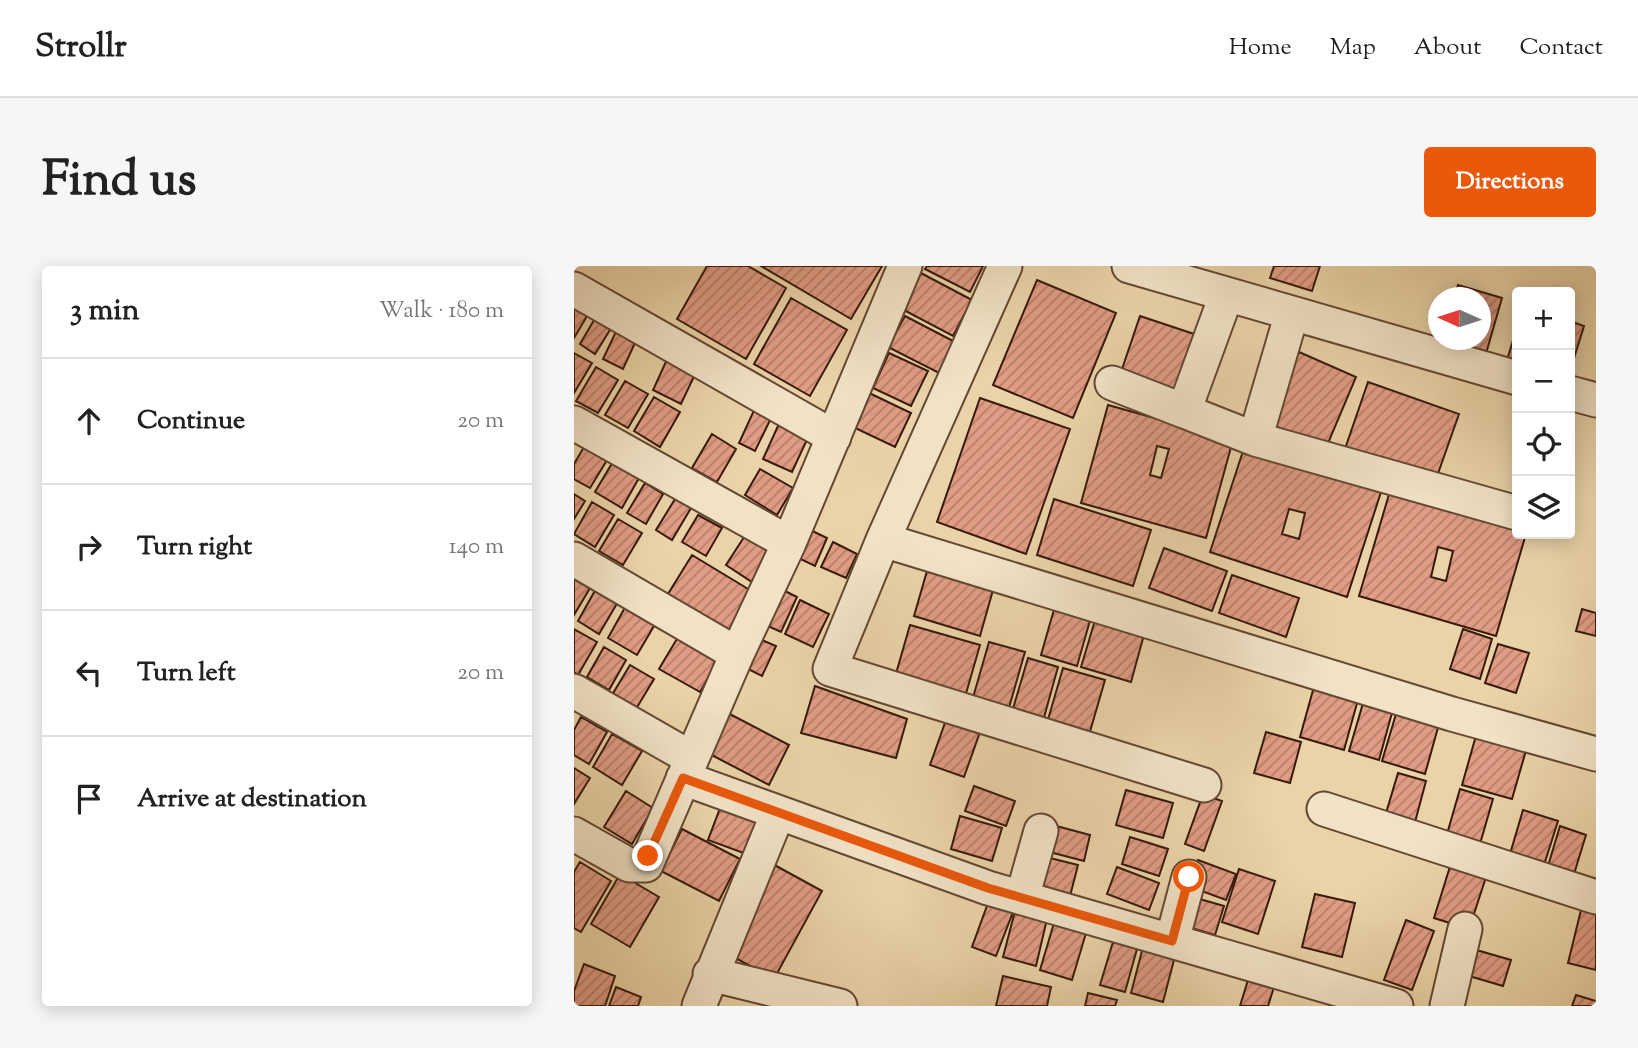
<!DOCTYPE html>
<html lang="en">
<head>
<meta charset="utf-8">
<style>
  :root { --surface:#fff; --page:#f6f6f6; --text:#222; --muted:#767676; --line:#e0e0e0; --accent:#ea580c }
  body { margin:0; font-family:"Sorts Mill Goudy",serif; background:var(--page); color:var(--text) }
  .controls { position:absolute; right:21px; top:21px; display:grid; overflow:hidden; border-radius:7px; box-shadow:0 4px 18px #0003 }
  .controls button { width:63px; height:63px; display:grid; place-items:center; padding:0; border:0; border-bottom:2px solid var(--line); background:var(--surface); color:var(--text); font:35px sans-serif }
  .compass { position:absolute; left:854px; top:21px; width:63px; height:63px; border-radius:50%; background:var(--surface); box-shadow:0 4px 18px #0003; rotate:273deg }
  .stop { position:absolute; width:21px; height:21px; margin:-16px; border:5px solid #ea580c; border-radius:50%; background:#fff }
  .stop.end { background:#ea580c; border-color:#fff; box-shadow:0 2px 7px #0008 }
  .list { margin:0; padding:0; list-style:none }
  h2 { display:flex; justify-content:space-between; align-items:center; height:91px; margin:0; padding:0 28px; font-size:30px }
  h2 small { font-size:23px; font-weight:400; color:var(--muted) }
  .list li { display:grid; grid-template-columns:46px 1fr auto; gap:21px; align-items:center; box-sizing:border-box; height:126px; padding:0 28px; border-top:2px solid var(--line) }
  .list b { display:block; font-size:26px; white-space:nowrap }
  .list em { font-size:23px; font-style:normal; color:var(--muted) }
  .icon { flex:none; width:38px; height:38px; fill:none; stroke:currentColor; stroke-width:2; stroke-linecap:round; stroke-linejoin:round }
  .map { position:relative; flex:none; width:1022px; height:740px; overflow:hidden; border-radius:7px }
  header { display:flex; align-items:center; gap:42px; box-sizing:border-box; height:98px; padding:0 35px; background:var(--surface); border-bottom:2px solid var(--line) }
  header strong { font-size:33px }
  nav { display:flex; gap:38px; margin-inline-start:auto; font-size:24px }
  .intro { display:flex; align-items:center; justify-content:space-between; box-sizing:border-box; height:168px; padding:0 42px }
  h1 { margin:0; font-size:49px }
  .button { padding:18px 32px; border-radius:7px; background:var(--accent); color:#fff; font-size:24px; font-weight:700 }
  main { display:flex; gap:42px; padding:0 42px }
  aside { flex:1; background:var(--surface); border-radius:7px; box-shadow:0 4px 18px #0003 }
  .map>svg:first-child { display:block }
  .building { fill:url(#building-hatch); stroke:#381a0a; stroke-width:2; fill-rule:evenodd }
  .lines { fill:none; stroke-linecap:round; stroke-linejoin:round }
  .minor-casing { stroke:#644832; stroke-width:37 }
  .minor { stroke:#f1e2c6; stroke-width:33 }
  .route { stroke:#ea580c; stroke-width:9 }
</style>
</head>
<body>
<header>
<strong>Strollr</strong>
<nav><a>Home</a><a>Map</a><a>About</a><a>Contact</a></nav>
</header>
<div class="intro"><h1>Find us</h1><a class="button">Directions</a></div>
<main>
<aside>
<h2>3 min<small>Walk · 180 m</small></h2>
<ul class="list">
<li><svg class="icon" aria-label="ahead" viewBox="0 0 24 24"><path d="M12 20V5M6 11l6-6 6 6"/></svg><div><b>Continue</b></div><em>20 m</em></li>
<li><svg class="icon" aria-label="right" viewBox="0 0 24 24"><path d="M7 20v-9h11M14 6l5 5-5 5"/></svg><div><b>Turn right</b></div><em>140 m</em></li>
<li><svg class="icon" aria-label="left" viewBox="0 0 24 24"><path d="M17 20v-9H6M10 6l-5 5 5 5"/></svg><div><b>Turn left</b></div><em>20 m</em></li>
<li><svg class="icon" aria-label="arrive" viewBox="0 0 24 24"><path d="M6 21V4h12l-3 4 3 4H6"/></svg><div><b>Arrive at destination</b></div></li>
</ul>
</aside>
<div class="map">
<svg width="1022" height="740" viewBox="0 0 1022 740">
  <defs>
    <pattern id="building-hatch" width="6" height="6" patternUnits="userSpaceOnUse" patternTransform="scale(1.75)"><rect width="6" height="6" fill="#e09c84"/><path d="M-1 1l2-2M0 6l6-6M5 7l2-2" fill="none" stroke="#b77e6a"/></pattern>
  </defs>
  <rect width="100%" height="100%" fill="#ead3a8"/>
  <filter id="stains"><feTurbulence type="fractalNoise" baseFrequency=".00286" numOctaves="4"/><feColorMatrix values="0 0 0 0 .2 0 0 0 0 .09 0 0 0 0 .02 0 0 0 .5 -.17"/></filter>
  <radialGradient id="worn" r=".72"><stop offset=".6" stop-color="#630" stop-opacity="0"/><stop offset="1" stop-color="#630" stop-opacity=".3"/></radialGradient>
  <path class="building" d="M133 0H174L212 22 172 93 103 53Z
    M187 0H308L277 53Z
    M353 0H409L396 26 351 3Z
    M700 0H746L738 25 696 12Z
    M345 6 398 34 379 70 326 42Z
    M463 14 542 47 499 152 419 119Z
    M884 19 928 32 911 91 867 74H906V32H880Z
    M217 32 273 64 236 130 180 98Z
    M0 39 16 45 0 72Z
    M23 49 39 59 21 88 6 78Z
    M331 50 381 76 365 107 314 81Z
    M566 50 620 68 600 127 546 109Z
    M996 55 1010 60 996 105Z
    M46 57 66 66 49 103 29 93Z
    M943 61V104L931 101Z
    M725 86 782 111 752 182 694 157Z
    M0 87 18 97 0 127Z
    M315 87 354 105 337 140 299 122Z
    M95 89 124 102 107 138 79 124Z
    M22 101 44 114 24 147 2 135Z
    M51 115 74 128 54 162 31 149Z
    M794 116 885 148 861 216 771 183Z
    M293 126 337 147 321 181 277 160Z
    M80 131 106 146 86 181 60 165Z
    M406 132 496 163 452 288 363 256Z
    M534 139 659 174 632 272 507 237Z
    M182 140 199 148 181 185 165 177Z
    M208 151 237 165 218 206 189 193Z
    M138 168 162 183 143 216 118 202Z
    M583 180 595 183 587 212 576 209Z
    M10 181 33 194 16 222 0 213V198Z
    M670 182 807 226 773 331 636 286ZM715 243 731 247 725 273 708 268Z
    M40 194 66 210 48 242 21 226Z
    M186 203 219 222 203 249 171 229Z
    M71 217 89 228 72 258 53 247Z
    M816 225 943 262V268H952L922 370 785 330ZM864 281 879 285 872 315 857 311Z
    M0 228 11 235 0 253Z
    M101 233 117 242 98 274 82 264Z
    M480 233 577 264 559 320 463 289Z
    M18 236 40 249 21 281 0 268Z
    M124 249 148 262 132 290 108 276Z
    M44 253 68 267 49 299 25 285Z
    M230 261 253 272 241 300 218 289Z
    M172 268 199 285 178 316 152 299Z
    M259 276 283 288 272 312 247 301Z
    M590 282 653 305 638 345 575 322Z
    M118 289 184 329 160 368 94 328Z
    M353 305 419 324 406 370 340 350Z
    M658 309 725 332 712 371 645 347Z
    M0 313 16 322 0 349Z
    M23 321 45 334 25 368 4 355Z
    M203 321 223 331 207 366 187 357Z
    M226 334 255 348 239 381 211 368Z
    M54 336 84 353 63 389 34 372Z
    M481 340 517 351 503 400 467 389Z
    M1008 343 1022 347V370L1002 365Z
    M522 351 571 365 557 416 507 401Z
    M336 359 406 379 391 431 321 411Z
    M0 363 23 376 4 409 0 406Z
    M889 363 918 373 906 413 876 403Z
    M107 366 147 390 126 426 85 403Z
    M183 372 202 380 188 410 170 401Z
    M415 376 451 386 434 445 398 435Z
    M924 378 955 387 942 427 911 417Z
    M30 381 52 394 35 424 13 411Z
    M454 392 484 401 469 455 438 446Z
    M56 399 80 413 62 443 38 429Z
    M489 402 531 414 515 469 473 457Z
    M741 417 785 430 770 484 726 471Z
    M241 420 333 453 322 492 227 467Z
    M792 427 821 436 805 494 775 485Z
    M825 438 867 451 851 508 808 495Z
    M150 445 215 479 195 519 130 485Z
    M7 451 33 466 15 498 0 489V464Z
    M372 454 406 466 390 511 356 499Z
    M905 459 955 474 938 533 888 519Z
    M692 466 727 476 716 517 680 507Z
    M38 468 68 485 48 519 19 501Z
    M0 502 16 512 0 538Z
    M824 507 852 515 841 556 812 547Z
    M400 520 441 535 432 560 391 545Z
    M886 523 919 533 906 578 873 568Z
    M552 524 599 537 589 572 542 559Z
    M52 525 79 542 58 578 30 561Z
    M629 528 648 535 630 585 611 578Z
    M148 537 189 552 175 589 134 574Z
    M949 544 984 555 970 599 936 588Z
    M386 550 428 562 418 595 377 583Z
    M475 558 516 569 510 595 468 584Z
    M986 560 1012 569 1000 608 974 600Z
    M108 563 166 593 145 635 87 605Z
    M556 571 594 583 585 610 548 598Z
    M464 589 504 599 496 630 456 620Z
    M624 594 662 608 652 634 614 620Z
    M878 594 914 605 895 663 860 652Z
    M6 596 37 615 7 666 0 662V606Z
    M195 596 248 625 200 713 147 684Z
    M543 601 585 617 575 644 533 628Z
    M665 603 701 615 684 668 648 656Z
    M46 608 85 631 56 681 17 658Z
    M741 628 781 637 768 691 728 681Z
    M615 630 650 640 641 669 607 659Z
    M414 637 439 646 422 690 398 681Z
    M1008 640 1022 644V704L994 697Z
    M441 645 473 653 462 700 429 691Z
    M832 654 860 665 838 724 810 714Z
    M480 657 512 667 498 714 466 704Z
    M539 676 563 683 551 726 526 719Z
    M569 681 601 690 589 736 557 727Z
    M892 681 937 694 929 720 885 707Z
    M10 698 41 710 31 740H0V725Z
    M429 710 477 721 473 740H422Z
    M674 714 700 721 694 740H666Z
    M42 721 67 731 64 740H35Z
    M514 727 543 734 541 740H511Z
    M1002 729 1022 735V740H998Z"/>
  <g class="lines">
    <defs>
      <path id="minor" d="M431 0 309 274 256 403 630 519
        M555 0 943 112
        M0 23 260 171
        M538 117 610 145 652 30
        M996 127 1022 134
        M610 145 681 173 943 247
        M0 157 215 277
        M681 173 718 47
        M309 274 878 448 1022 488
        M0 293 163 388
        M0 425 117 492
        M109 512 414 622 822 740
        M750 543 1022 631
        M0 568 55 599H72L163 388 215 277 331 0
        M448 632 467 565
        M598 675 615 611
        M136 708 266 740
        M125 740 204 547
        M873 740 891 663"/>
    </defs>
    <use href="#minor" class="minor-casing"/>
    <use href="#minor" class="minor"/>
  </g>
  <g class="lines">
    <path class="route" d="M74 590 109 512 414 622 598 675 615 611"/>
  </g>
  <rect width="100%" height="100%" filter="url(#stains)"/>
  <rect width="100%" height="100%" fill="url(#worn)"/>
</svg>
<div class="controls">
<button>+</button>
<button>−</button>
<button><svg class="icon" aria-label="locate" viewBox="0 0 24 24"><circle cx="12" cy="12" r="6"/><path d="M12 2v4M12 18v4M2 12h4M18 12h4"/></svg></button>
<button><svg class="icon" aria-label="layers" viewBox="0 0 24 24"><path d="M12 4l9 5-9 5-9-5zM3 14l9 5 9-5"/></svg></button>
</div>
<svg class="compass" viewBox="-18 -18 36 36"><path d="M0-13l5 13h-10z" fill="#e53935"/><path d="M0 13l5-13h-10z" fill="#767676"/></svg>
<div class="stop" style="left:615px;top:611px"></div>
<div class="stop end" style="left:74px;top:590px"></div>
</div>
</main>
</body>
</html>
